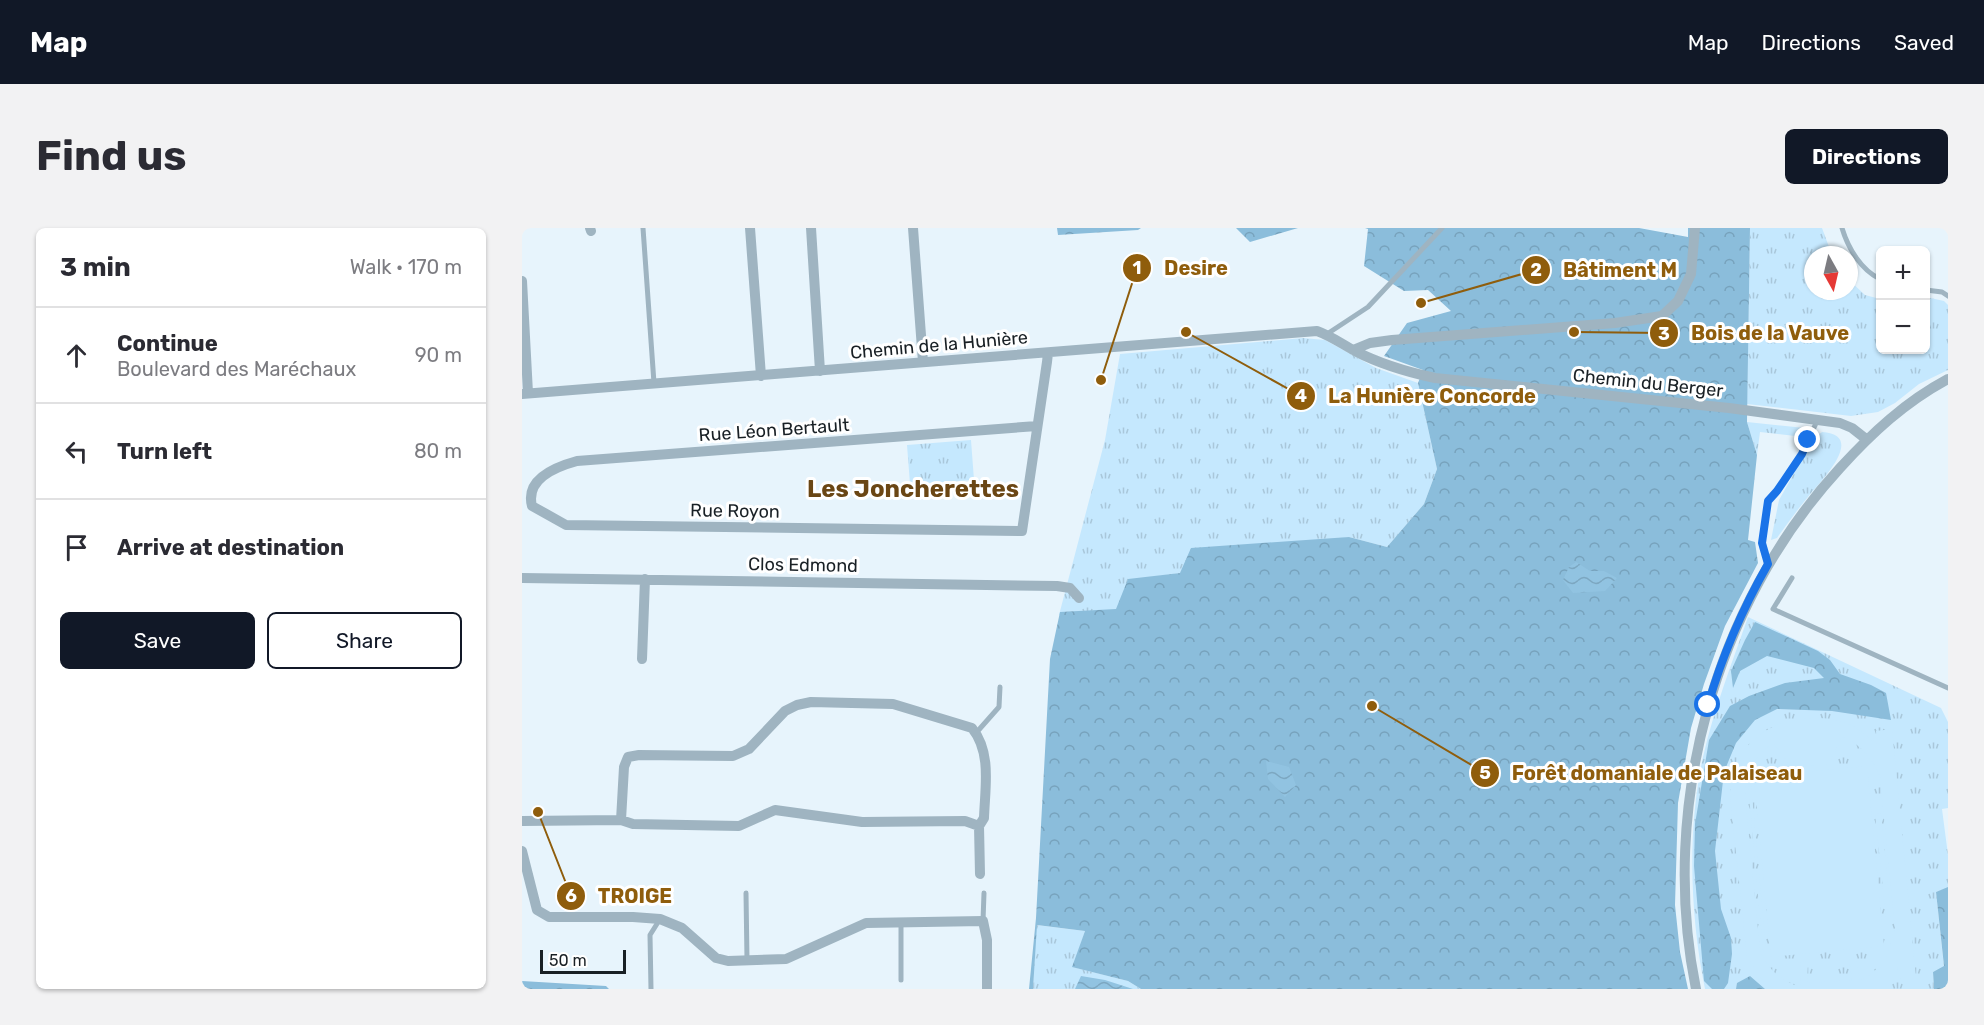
<!DOCTYPE html>
<html lang="en">
<head>
<meta charset="utf-8">
<style>
  :root { --surface:#fff; --page:#f2f2f3; --text:#2b2b33; --muted:#7c7c81; --line:#e1e1e2; --accent:#111827 }
  body { margin:0; font-family:Rubik,sans-serif; background:var(--page); color:var(--text) }
  .controls { position:absolute; right:18px; top:18px; display:grid; overflow:hidden; border-radius:9px; box-shadow:0 2px 4px #0004 }
  .controls button { width:54px; height:54px; display:grid; place-items:center; padding:0; border:0; border-bottom:2px solid var(--line); background:var(--surface); color:var(--text); font:30px sans-serif }
  .compass { position:absolute; left:1282px; top:18px; width:54px; height:54px; border-radius:50%; background:var(--surface); box-shadow:0 2px 4px #0004; rotate:172deg }
  .scale { position:absolute; left:18px; bottom:15px; width:86px; box-sizing:border-box; padding-left:6px; border:3px solid #192025; border-top:0; font-size:16px; line-height:21px; white-space:nowrap; color:#192025; -webkit-text-stroke:4px #fff; paint-order:stroke }
  .stop { position:absolute; width:18px; height:18px; margin:-14px; border:4px solid #1a73e8; border-radius:50%; background:#fff }
  .stop.end { background:#1a73e8; border-color:#fff; box-shadow:0 2px 6px #0008 }
  .list { margin:0; padding:0; list-style:none }
  h2 { display:flex; justify-content:space-between; align-items:center; height:78px; margin:0; padding:0 24px; font-size:26px }
  h2 small { font-size:20px; font-weight:400; color:var(--muted) }
  .list li { display:grid; grid-template-columns:39px 1fr auto; gap:18px; align-items:center; box-sizing:border-box; height:96px; padding:0 24px; border-top:2px solid var(--line) }
  .list b { display:block; font-size:22px; white-space:nowrap }
  .list p { margin:0; font-size:20px; white-space:nowrap; color:var(--muted) }
  .list em { font-size:20px; font-style:normal; color:var(--muted) }
  .actions { display:flex; gap:12px; padding:18px 24px }
  .actions a { flex:1; padding:14px 0; border:2px solid var(--accent); border-radius:9px; text-align:center; font-size:21px; color:var(--accent) }
  .actions .main { background:var(--accent); color:#fff }
  .icon { flex:none; width:33px; height:33px; fill:none; stroke:currentColor; stroke-width:2; stroke-linecap:round; stroke-linejoin:round }
  .map { position:relative; flex:none; width:1426px; height:761px; overflow:hidden; border-radius:9px }
  header { display:flex; align-items:center; gap:36px; box-sizing:border-box; height:84px; padding:0 30px; background:var(--accent); color:#fff }
  header strong { font-size:28px }
  nav { display:flex; gap:33px; margin-inline-start:auto; font-size:21px }
  .intro { display:flex; align-items:center; justify-content:space-between; box-sizing:border-box; height:144px; padding:0 36px }
  h1 { margin:0; font-size:42px }
  .button { padding:15px 27px; border-radius:9px; background:var(--accent); color:#fff; font-size:21px; font-weight:700 }
  main { display:flex; gap:36px; padding:0 36px }
  aside { flex:1; background:var(--surface); border-radius:9px; box-shadow:0 2px 4px #0004 }
  .map>svg:first-child { display:block }
  .grass { fill:url(#grass-tufts) }
  .forest { fill:url(#forest-crowns) }
  .garden { fill:#c5e8fe; fill-rule:evenodd }
  .water { fill:url(#water-waves) }
  .lines { fill:none; stroke-linecap:round; stroke-linejoin:round }
  .service { stroke:#9fb4c1; stroke-width:5 }
  .minor { stroke:#9fb4c1; stroke-width:10 }
  .route { stroke:#1a73e8; stroke-width:8 }
  .labels { text-anchor:middle; dominant-baseline:central; stroke-width:6; stroke-linejoin:round; paint-order:stroke }
  .street-label { font-size:18px; fill:#192025; stroke:#fff }
  .district-label { font-size:24px; font-weight:bold; fill:#6a4614; stroke:#fff }
  .leader { fill:none; stroke:#8f5d0c; stroke-width:2 }
  .callout-dot { fill:#8f5d0c; stroke:#fff; stroke-width:2 }
  .mark-label { font-size:18px; text-anchor:middle; font-weight:bold; fill:#fff }
  .callout-label { font-size:20px; text-anchor:middle; font-weight:bold; fill:#8f5d0c; stroke:#fff; stroke-width:6; stroke-linejoin:round; paint-order:stroke }
</style>
</head>
<body>
<header>
<strong>Map</strong>
<nav><a>Map</a><a>Directions</a><a>Saved</a></nav>
</header>
<div class="intro"><h1>Find us</h1><a class="button">Directions</a></div>
<main>
<aside>
<h2>3 min<small>Walk · 170 m</small></h2>
<ul class="list">
<li><svg class="icon" aria-label="ahead" viewBox="0 0 24 24"><path d="M12 20V5M6 11l6-6 6 6"/></svg><div><b>Continue</b><p>Boulevard des Maréchaux</p></div><em>90 m</em></li>
<li><svg class="icon" aria-label="left" viewBox="0 0 24 24"><path d="M17 20v-9H6M10 6l-5 5 5 5"/></svg><div><b>Turn left</b></div><em>80 m</em></li>
<li><svg class="icon" aria-label="arrive" viewBox="0 0 24 24"><path d="M6 21V4h12l-3 4 3 4H6"/></svg><div><b>Arrive at destination</b></div></li>
</ul>
<div class="actions"><a class="main">Save</a><a>Share</a></div>
</aside>
<div class="map">
<svg width="1426" height="761" viewBox="0 0 1426 761">
  <defs>
    <pattern id="grass-tufts" width="24" height="20" patternUnits="userSpaceOnUse" patternTransform="scale(1.5)"><rect width="24" height="20" fill="#c5e8fe"/><path d="M3 7l-1-3M5 7V3M7 7l1-3M15 17l-1-3M17 17v-4M19 17l1-3" fill="none" stroke="#a9c7da"/></pattern>
    <pattern id="forest-crowns" width="20" height="18" patternUnits="userSpaceOnUse" patternTransform="scale(1.5)"><rect width="20" height="18" fill="#8bbddb"/><path d="M2 6a3 3 0 1 1 6 0M12 15a3 3 0 1 1 6 0" fill="none" stroke="#77a2bc"/></pattern>
    <pattern id="water-waves" width="16" height="10" patternUnits="userSpaceOnUse" patternTransform="scale(1.5)"><rect width="16" height="10" fill="#91c3e1"/><path d="M0 5q4-4 8 0t8 0" fill="none" stroke="#7ca7c1"/></pattern>
  </defs>
  <rect width="100%" height="100%" fill="#e7f4fc"/>
  <path class="grass" d="M1228 0H1300L1310 27H1291V63H1327V52L1343 67 1358 71V122H1404V69L1422 73 1426 77V142L1397 156 1373 175 1356 184 1329 188 1225 176Z
    M781 110 803 112 854 140 896 155 915 241 902 276 865 319 827 309 659 345 606 352 595 382 537 387 583 212 598 126Z
    M1225 194 1283 200 1282 209 1238 204 1235 227Z
    M1300 204C1346 207 1297 255 1286 269 1275 282 1265 296 1255 310L1249 312 1257 272 1292 210Z
    M449 212 452 252 388 256 385 217Z
    M1226 389 1419 480 1426 494V580L1420 581 1426 627V660L1414 664 1422 739 1411 744 1412 761H1183C1168 687 1165 603 1181 529 1192 481 1210 435 1226 389Z
    M514 697 563 703 551 739 606 753 619 761H511Z"/>
  <path class="forest" d="M535 0H619L616 2 536 7Z
    M714 0H776L728 14Z
    M843 0H1117L1166 9V0H1228L1225 194 1235 227 1226 312 1233 314 1236 335 1203 398 1182 456 1169 500 1156 575 1153 677 1158 724 1166 761H619L606 753 550 739 563 703 515 697 511 761H507L514 690 528 431 538 384 594 381 606 351 658 345 669 320 827 309 865 319 902 276 915 241 896 155 901 142 862 128 885 95 929 83 906 62 882 63 842 38 846 1Z
    M1233 394 1296 423 1308 432 1318 446 1349 457 1364 465 1369 492 1310 483 1255 481 1233 492 1214 515 1202 544 1193 623 1199 681 1209 710 1210 726 1206 755 1202 761H1190L1182 753 1172 638 1173 596 1187 512 1208 478 1227 468 1263 455 1302 450 1292 440 1245 428 1218 443 1211 460 1209 443 1223 412Z
    M1426 659V761H1412L1411 744 1422 738 1414 664Z
    M1228 748 1243 761H1214L1215 755Z
    M0 753 84 758 87 761H0Z"/>
  <path class="garden" d="M1297 490C1324 492 1337 498 1355 518L1354 503 1370 501 1394 750 1377 751 1375 738 1352 761H1251L1237 748 1225 728 1208 568C1209 516 1248 489 1297 490ZM1320 509C1338 515 1352 532 1358 549L1373 701 1365 727 1351 745 1338 753 1334 729 1327 731 1330 752 1285 755 1286 734 1279 733 1278 759C1259 753 1246 741 1238 723L1223 567C1224 545 1232 527 1251 515L1270 540 1307 536Z
    M1345 538 1362 718 1249 729 1232 549Z
    M1226 557H1229L1236 633H1233Z
    M1359 585 1369 689H1364L1353 586Z
    M1234 645H1237L1244 722 1241 723Z"/>
  <path class="water" d="M1054 334 1068 343H1082L1095 350 1083 363 1051 365 1041 352 1047 339Z
    M744 533 767 539 774 557 763 569 746 551Z
    M559 748 583 752 611 761H553Z"/>
  <g class="lines">
    <path class="service" d="M121 0 132 155
      M1320 0C1326 20 1339 42 1358 51
      M1404 62 1420 64 1426 68
      M805 106 846 79 920 0
      M1246 336 1240 315 1246 273 1255 263 1280 226 1295 193
      M1270 350 1251 381 1426 460
      M454 505 477 479 478 459
      M224 665 225 732
      M461 693 462 665
      M379 694V752
      M129 761 128 707 138 691"/>
    <path class="minor" d="M68 0 69 3
      M228 0 239 148
      M289 0 298 143
      M391 0 401 134
      M0 53 6 165
      M831 122 848 115 870 112 1093 95 1140 88 1156 73 1169 46 1173 0
      M0 166 795 103C809 108 820 116 833 123 858 136 885 144 913 150L1207 180 1318 195 1330 200 1344 211
      M515 198 55 233C33 239 3 251 10 278L44 297 500 303 525 134 526 125
      M0 350 535 358 548 360 557 370
      M120 431 123 351
      M99 592 102 539 106 529 117 527 211 528 227 521 263 483 275 477 289 474 371 476 450 500C470 525 463 559 462 590L457 598
      M0 593 99 592 111 596 217 598 253 582 340 594 443 593 457 598 458 646
      M0 623 15 682 27 689H111L138 691 160 700 194 730 206 733 264 731 344 695 461 693 465 712V761
      M1174 761C1137 579 1192 377 1318 240 1350 205 1383 174 1426 151"/>
  </g>
  <g class="lines">
    <path class="route" d="M1186 477C1200 428 1221 380 1246 336L1240 315 1246 273 1255 263 1280 226 1286 212"/>
  </g>
  <g class="labels">
    <g class="street-label">
      <text transform="translate(417 117) rotate(-5)">Chemin de la Hunière</text>
      <text transform="translate(1126 155) rotate(6)">Chemin du Berger</text>
      <text transform="translate(252 202) rotate(-4)">Rue Léon Bertault</text>
      <text transform="translate(213 283) rotate(1)">Rue Royon</text>
      <text transform="translate(281 337) rotate(1)">Clos Edmond</text>
    </g>
    <g class="district-label">
      <text x="391" y="261">Les Joncherettes</text>
    </g>
  </g>
  <path class="leader" d="M579 152L615 40M899 75L1014 42M1052 104L1142 105M664 104L779 168M850 478L963 545M16 584L49 668"/>
  <g class="callout-dot">
    <circle cx="579" cy="152" r="6"/>
    <circle cx="899" cy="75" r="6"/>
    <circle cx="1052" cy="104" r="6"/>
    <circle cx="664" cy="104" r="6"/>
    <circle cx="850" cy="478" r="6"/>
    <circle cx="16" cy="584" r="6"/>
    <circle cx="615" cy="40" r="15"/>
    <circle cx="1014" cy="42" r="15"/>
    <circle cx="1142" cy="105" r="15"/>
    <circle cx="779" cy="168" r="15"/>
    <circle cx="963" cy="545" r="15"/>
    <circle cx="49" cy="668" r="15"/>
  </g>
  <g class="mark-label">
    <text x="615" y="46">1</text>
    <text x="1014" y="48">2</text>
    <text x="1142" y="112">3</text>
    <text x="779" y="174">4</text>
    <text x="963" y="551">5</text>
    <text x="49" y="674">6</text>
  </g>
  <g class="callout-label">
    <text x="674" y="47">Desire</text>
    <text x="1098" y="49">Bâtiment M</text>
    <text x="1248" y="112">Bois de la Vauve</text>
    <text x="910" y="175">La Hunière Concorde</text>
    <text x="1135" y="552">Forêt domaniale de Palaiseau</text>
    <text x="113" y="675">TROIGE</text>
  </g>
</svg>
<div class="controls">
<button>+</button>
<button>−</button>
</div>
<svg class="compass" viewBox="-18 -18 36 36"><path d="M0-13l5 13h-10z" fill="#e53935"/><path d="M0 13l5-13h-10z" fill="#7c7c81"/></svg>
<div class="scale">50 m</div>
<div class="stop" style="left:1186px;top:477px"></div>
<div class="stop end" style="left:1286px;top:212px"></div>
</div>
</main>
</body>
</html>
